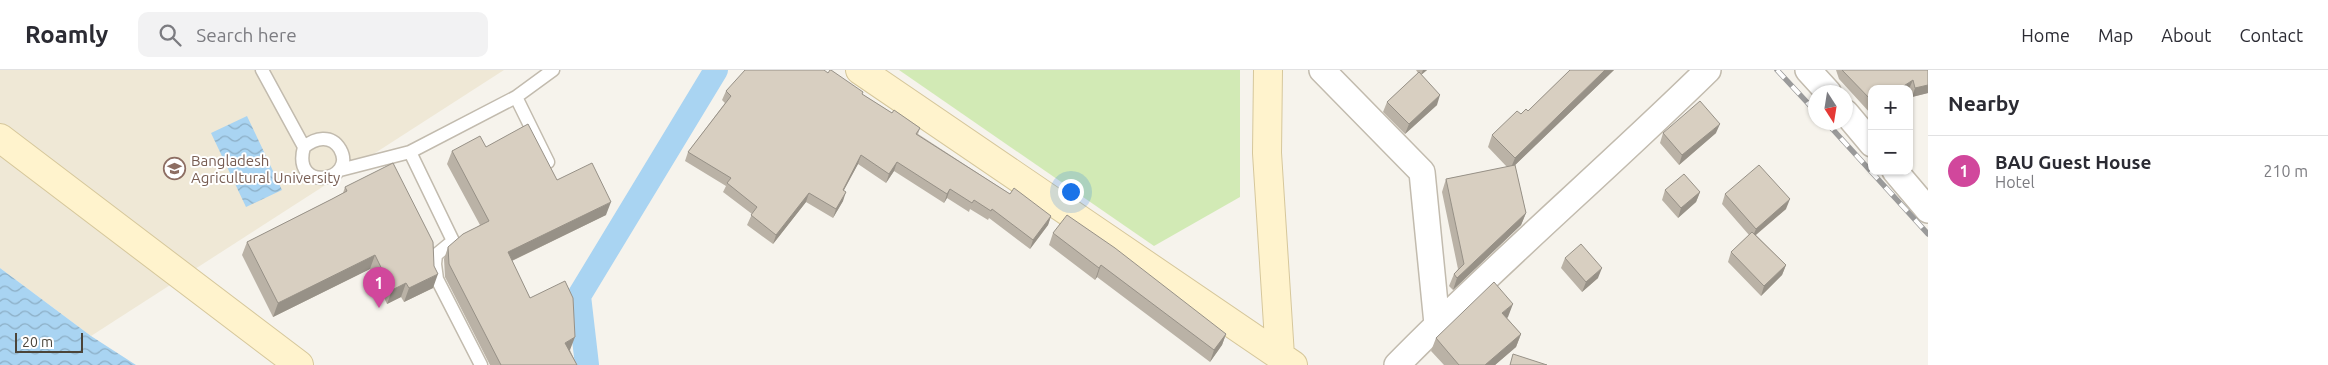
<!DOCTYPE html>
<html lang="en">
<head>
<meta charset="utf-8">
<style>
  :root { --surface:#fff; --page:#f2f2f3; --text:#2b2b33; --muted:#7c7c81; --line:#e1e1e2; --accent:#fc3f1d }
  body { margin:0; font-family:Ubuntu,sans-serif; background:var(--page); color:var(--text) }
  .controls { position:absolute; right:15px; top:15px; display:grid; overflow:hidden; border-radius:10px; box-shadow:0 1px 4px #0004 }
  .controls button { width:45px; height:45px; display:grid; place-items:center; padding:0; border:0; border-bottom:1px solid var(--line); background:var(--surface); color:var(--text); font:25px sans-serif }
  .compass { position:absolute; left:1808px; top:15px; width:45px; height:45px; border-radius:50%; background:var(--surface); box-shadow:0 1px 4px #0004; rotate:168deg }
  .scale { position:absolute; left:15px; bottom:12px; width:68px; box-sizing:border-box; padding-left:5px; border:2px solid #4b4439; border-top:0; font-size:14px; line-height:18px; white-space:nowrap; color:#4b4439; -webkit-text-stroke:4px #fff; paint-order:stroke }
  .you { position:absolute; left:1070px; top:121px; width:18px; height:18px; margin:-12px; border:4px solid #fff; border-radius:50%; background:#1a73e8; box-shadow:0 0 0 8px #1a73e833 }
  .badge { display:grid; place-items:center; width:32px; height:32px; border-radius:50%; background:var(--accent); color:#fff; font-size:16px; font-weight:700 }
  .pin { position:absolute; translate:-50% -41px; filter:drop-shadow(0 1px 2px #0008) }
  .pin::after { content:''; position:absolute; top:26px; width:18px; height:15px; background:inherit; clip-path:polygon(0 0,100% 0,50% 100%) }
  .list { margin:0; padding:0; list-style:none }
  h2 { display:flex; justify-content:space-between; align-items:center; height:65px; margin:0; padding:0 20px; font-size:21px }
  h2 small { font-size:16px; font-weight:400; color:var(--muted) }
  .list li { display:grid; grid-template-columns:32px 1fr auto; gap:15px; align-items:center; box-sizing:border-box; height:70px; padding:0 20px; border-top:1px solid var(--line) }
  .list b { display:block; font-size:19px; white-space:nowrap }
  .list p { margin:0; font-size:16px; white-space:nowrap; color:var(--muted) }
  .list em { font-size:16px; font-style:normal; color:var(--muted) }
  .icon { flex:none; width:28px; height:28px; fill:none; stroke:currentColor; stroke-width:2; stroke-linecap:round; stroke-linejoin:round }
  .map { position:relative; flex:none; width:1928px; height:295px; overflow:hidden }
  header { display:flex; align-items:center; gap:30px; box-sizing:border-box; height:70px; padding:0 25px; background:var(--surface); border-bottom:1px solid var(--line) }
  header strong { font-size:24px }
  nav { display:flex; gap:28px; margin-inline-start:auto; font-size:18px }
  .search { width:350px; height:45px; background:var(--page); display:flex; align-items:center; gap:12px; box-sizing:border-box; padding:0 18px; border-radius:10px; color:var(--muted); font-size:19px }
  main { display:flex }
  aside { flex:1; background:var(--surface) }
  .map>svg:first-child { display:block }
  .education { fill:#efe8d6 }
  .park { fill:#d2eab5 }
  .water { fill:url(#water-waves) }
  .lines { fill:none; stroke-linecap:round; stroke-linejoin:round }
  .canal { stroke:#a9d4f2; stroke-width:24 }
  .lane-casing { stroke:#c2bbae; stroke-width:15 }
  .street-casing { stroke:#c2bbae; stroke-width:28 }
  .secondary-casing { stroke:#d6c79b; stroke-width:30 }
  .lane { stroke:#fff; stroke-width:12 }
  .street { stroke:#fff; stroke-width:25 }
  .secondary { stroke:#fff3cd; stroke-width:28 }
  .rail-casing { stroke:#9a9a9a; stroke-width:5.5 }
  .rail { stroke:#fff; stroke-width:4; stroke-dasharray:11; stroke-linecap:butt }
  .wall { fill:#bab2a6 }
  .shaded-wall { fill:#979187 }
  .building { fill:#d8cfc1; stroke:#979187 }
  .labels { text-anchor:middle; dominant-baseline:central; stroke-width:4; stroke-linejoin:round; paint-order:stroke }
  .education-label { font-size:15px; fill:#785e54; stroke:#fff; text-anchor:start }
</style>
</head>
<body>
<header>
<strong>Roamly</strong>
<div class="search"><svg class="icon" aria-label="search" viewBox="0 0 24 24"><circle cx="10" cy="10" r="6"/><path d="M15 15l6 6"/></svg>Search here</div>
<nav><a>Home</a><a>Map</a><a>About</a><a>Contact</a></nav>
</header>
<main>
<div class="map">
<svg width="1928" height="295" viewBox="0 0 1928 295">
  <defs>
    <pattern id="water-waves" width="16" height="10" patternUnits="userSpaceOnUse" patternTransform="scale(1.25)"><rect width="16" height="10" fill="#a9d4f2"/><path d="M0 5q4-4 8 0t8 0" fill="none" stroke="#8caec5"/></pattern>
  </defs>
  <rect width="100%" height="100%" fill="#f6f3ec"/>
  <path class="education" d="M0 0H504L91 266 0 198Z"/>
  <path class="park" d="M899 0H1240V127L1154 176Z"/>
  <path class="water" d="M247 46 282 120 246 137 211 63Z
    M0 198 91 266 136 295H0Z"/>
  <g class="lines">
    <path class="canal" d="M587 295 579 226 716 0"/>
    <defs>
      <path id="lane" d="M262 0 304 77C291 124 358 111 340 79 331 64 315 68 304 77
        M410 82 516 27
        M548 92 516 27 553 0
        M340 100 410 82 453 171 436 185 435 194 437 209 481 295"/>
      <path id="street" d="M1322 0 1422 102 1437 254
        M1808 0 1828 22
        M1846 43 1872 74
        M1895 101 1928 140
        M1397 295C1497 193 1606 100 1708 0"/>
      <path id="secondary" d="M860 0 1293 295
        M1268 0 1267 83 1280 286
        M0 68 299 295"/>
    </defs>
    <use href="#lane" class="lane-casing"/>
    <use href="#street" class="street-casing"/>
    <use href="#secondary" class="secondary-casing"/>
    <use href="#lane" class="lane"/>
    <use href="#street" class="street"/>
    <use href="#secondary" class="secondary"/>
    <defs>
      <path id="rail" d="M1777 0 1816 42
        M1826 52 1928 164"/>
    </defs>
    <use href="#rail" class="rail-casing"/>
    <use href="#rail" class="rail"/>
  </g>
  <path class="wall" d="M1416 0H1427L1421 5 1437 35 1405 64 1383 42 1387 32 1418 3Z
    M1570 0H1614L1515 95 1526 143 1521 155 1453 220 1449 216 1454 204 1458 199 1442 122 1446 109 1507 97 1488 77 1492 65 1528 41Z
    M1836 0H1928V23L1912 27 1910 19H1872V43L1871 44 1839 9Z
    M726 21 862 24 892 43 920 58 918 64 1010 124 1051 146 1048 155 1030 179 989 148 988 150 970 139 969 142 947 128 944 133 894 101 886 113 858 94 844 120 843 131 833 148 806 132 773 174 747 155 752 144 723 122 726 116 685 91 688 82 725 33 722 30Z
    M1663 63H1716L1679 95 1660 73Z
    M486 77 557 110 606 145 512 191 530 228 570 280 577 295H490L445 207 444 189 448 177 480 155 447 94 452 81Z
    M345 117 433 218 404 232 401 227 387 234 370 199 273 247 242 185 247 172 332 129 343 123Z
    M1665 120 1700 122 1696 132 1678 148 1662 130Z
    M1725 124 1786 139 1756 165 1786 195 1782 205 1761 226 1728 192 1731 182 1749 165 1722 134Z
    M1053 163 1226 264 1222 275 1210 292 1097 207 1095 210 1049 175Z
    M1565 188 1598 208 1582 222 1561 198Z
    M1508 247 1507 248 1521 264 1516 277 1495 295H1444L1431 281 1436 268Z"/>
  <path class="shaded-wall" d="M1423 0H1427L1421 5Z
    M1605 0H1614L1510 100 1515 88Z
    M1913 10 1909 19H1899Z
    M1928 15V23L1912 27 1915 18Z
    M1440 25 1437 35 1405 64 1409 54Z
    M1720 54 1716 63 1679 95 1682 85Z
    M861 85 858 94 839 129 843 120Z
    M897 92 894 101 886 113 889 104Z
    M950 119 947 128 944 133 947 124Z
    M846 122 843 131 833 148 836 139Z
    M1700 122 1696 132 1678 148 1681 138Z
    M809 123 806 132 773 174 776 165Z
    M1790 129 1786 139 1752 168 1756 159Z
    M611 132 606 145 503 195 508 182Z
    M1526 143 1521 155 1453 220 1457 208Z
    M1051 146 1048 155 1030 179 1033 170Z
    M375 185 370 199 273 247 278 233Z
    M1101 195 1097 207 1095 210 1099 198Z
    M1786 195 1782 205 1761 226 1764 216Z
    M1602 198 1598 208 1582 222 1586 212Z
    M438 204 433 218 404 232 409 218Z
    M406 213 401 227 387 234 392 220Z
    M1513 234 1508 247 1498 256 1502 243Z
    M1226 264 1222 275 1210 292 1214 280Z
    M1521 264 1516 277 1495 295H1485Z
    M575 267 570 280 561 285 565 273Z"/>
  <path class="building" d="M745 0H824L828 3 830 0H831L863 22 862 24 892 43 894 40 920 58 916 64 1010 124 1014 118 1051 146 1033 170 992 139 991 141 974 130 972 133 950 119 947 124 897 92 889 104 861 85 843 120 846 122 836 139 809 123 776 165 751 145 757 137 727 113 731 108 688 82 731 26 726 21Z
    M1570 0H1605L1515 88 1492 65 1517 41 1521 44 1526 39 1528 41Z
    M1842 0H1928V15L1915 18 1913 10 1899 19H1872V31Z
    M1419 2 1440 25 1409 54 1387 32Z
    M1700 31 1720 54 1682 85 1663 63Z
    M528 54 557 110 592 93 611 132 508 182 530 228 565 211 573 228 575 267 565 273 577 295H501L449 194 448 177 463 164 489 151 452 81 480 66 486 77Z
    M393 93 433 172 434 196 438 204 409 218 406 213 392 220 375 185 278 233 247 172 332 129 347 121 345 117Z
    M1515 95 1526 143 1457 208 1454 204 1464 194 1446 109Z
    M1759 95 1790 129 1756 159 1725 124Z
    M1684 104 1700 122 1681 138 1665 120Z
    M1067 145 1115 178 1226 264 1214 280 1101 195 1099 198 1053 163Z
    M1752 162 1786 195 1764 216 1731 182Z
    M1581 174 1602 198 1586 212 1565 188Z
    M1494 212 1513 234 1502 243 1521 264 1485 295H1459L1436 268Z
    M1513 284 1547 295H1510Z"/>
  <defs>
    <symbol id="university-ring" viewBox="-11 -11 22 22"><circle r="9.5" fill="#fff" stroke="#8d6e63" stroke-width="1.5"/><path d="M0-5L7-2L0 1L-7-2ZM-4 1L0 2.5L4 1V4Q0 6-4 4Z" fill="#8d6e63"/></symbol>
  </defs>
  <g fill-rule="evenodd">
    <use href="#university-ring" x="162" y="86" width="25" height="25"/>
  </g>
  <g class="labels">
    <g class="education-label">
      <text x="191" y="90">Bangladesh<tspan x="191" dy="17">Agricultural University</tspan></text>
    </g>
  </g>
</svg>
<div class="controls">
<button>+</button>
<button>−</button>
</div>
<svg class="compass" viewBox="-18 -18 36 36"><path d="M0-13l5 13h-10z" fill="#e53935"/><path d="M0 13l5-13h-10z" fill="#7c7c81"/></svg>
<div class="scale">20 m</div>
<div class="you"></div>
<div class="pin badge" style="left:379px;top:238px;background:#d1479c">1</div>
</div>
<aside>
<h2>Nearby<small></small></h2>
<ul class="list">
<li><span class="badge" style="background:#d1479c">1</span><div><b>BAU Guest House</b><p>Hotel</p></div><em>210 m</em></li>
</ul>
</aside>
</main>
</body>
</html>
